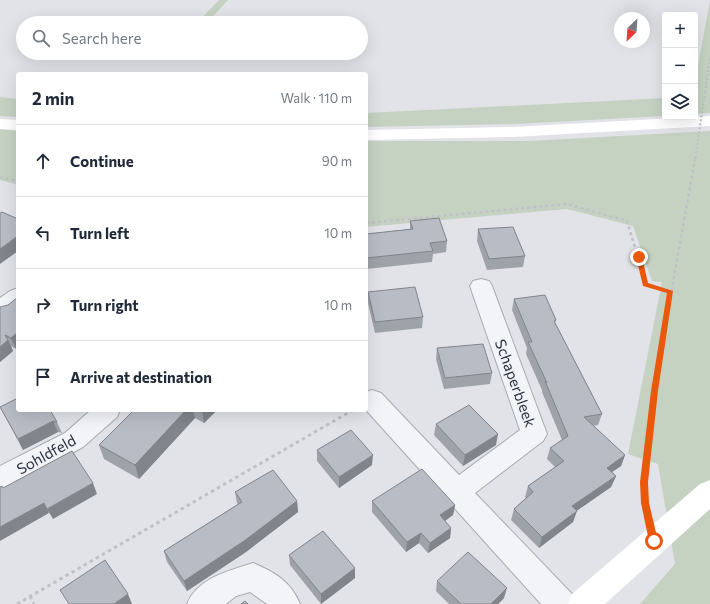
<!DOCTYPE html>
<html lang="en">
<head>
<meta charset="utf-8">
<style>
  :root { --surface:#fff; --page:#f6f6f7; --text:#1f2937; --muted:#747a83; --line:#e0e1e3 }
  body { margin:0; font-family:Commissioner,sans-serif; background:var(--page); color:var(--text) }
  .controls { position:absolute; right:12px; top:12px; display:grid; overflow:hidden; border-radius:4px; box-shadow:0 4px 16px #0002 }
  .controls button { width:36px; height:36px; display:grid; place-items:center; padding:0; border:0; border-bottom:1px solid var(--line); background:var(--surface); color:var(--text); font:20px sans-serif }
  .compass { position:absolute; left:614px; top:12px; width:36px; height:36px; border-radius:50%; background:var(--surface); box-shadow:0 4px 16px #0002; rotate:205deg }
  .stop { position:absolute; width:12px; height:12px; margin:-9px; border:3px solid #ea580c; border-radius:50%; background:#fff }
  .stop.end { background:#ea580c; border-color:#fff; box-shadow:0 1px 4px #0008 }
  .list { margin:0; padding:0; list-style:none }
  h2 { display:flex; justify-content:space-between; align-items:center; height:52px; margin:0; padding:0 16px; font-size:17px }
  h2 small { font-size:13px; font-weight:400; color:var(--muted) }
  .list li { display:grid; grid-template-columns:26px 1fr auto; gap:12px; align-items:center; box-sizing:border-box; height:72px; padding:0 16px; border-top:1px solid var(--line) }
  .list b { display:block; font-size:15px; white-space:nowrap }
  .list em { font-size:13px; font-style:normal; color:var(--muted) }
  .icon { flex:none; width:22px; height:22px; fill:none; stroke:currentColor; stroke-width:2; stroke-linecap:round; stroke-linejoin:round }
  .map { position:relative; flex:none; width:710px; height:604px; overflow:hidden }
  .search { position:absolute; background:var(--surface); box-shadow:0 4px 16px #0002; left:16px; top:16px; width:352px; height:44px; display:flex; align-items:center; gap:10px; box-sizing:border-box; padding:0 14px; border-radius:22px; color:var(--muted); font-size:15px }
  .panel { position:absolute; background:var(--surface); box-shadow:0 4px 16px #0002; left:16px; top:72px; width:352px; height:340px; border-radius:4px }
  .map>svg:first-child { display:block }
  .green { fill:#c5d2c2 }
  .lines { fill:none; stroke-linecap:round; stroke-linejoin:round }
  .street-casing { stroke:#a6aab2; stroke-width:2 }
  .path-far2 { stroke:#bfc1c7; stroke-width:2; stroke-dasharray:2 2; stroke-linecap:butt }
  .path-far1 { stroke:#bfc1c7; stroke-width:2.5; stroke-dasharray:3 3; stroke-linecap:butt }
  .path { stroke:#bfc1c7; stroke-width:3; stroke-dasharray:3.5 3.5; stroke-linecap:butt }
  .street { fill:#f3f4f7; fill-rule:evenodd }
  .secondary { fill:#fff; fill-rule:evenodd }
  .path-bridge-far1 { stroke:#bfc1c7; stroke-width:2; stroke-dasharray:2 2; stroke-linecap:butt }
  .path-bridge { stroke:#bfc1c7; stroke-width:2.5; stroke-dasharray:3 3; stroke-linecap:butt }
  .wall { fill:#9ea2a9 }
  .shaded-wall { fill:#81848a }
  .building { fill:#b8bcc5; stroke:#81848a }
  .route { fill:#ea580c }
  .labels { text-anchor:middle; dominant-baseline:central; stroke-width:3; stroke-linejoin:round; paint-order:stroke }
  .street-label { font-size:15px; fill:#2a313f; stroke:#f0f2f6 }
</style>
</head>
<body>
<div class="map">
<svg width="710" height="604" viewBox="0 0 710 604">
  <rect width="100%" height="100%" fill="#e1e3e8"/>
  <path class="green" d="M219 0H228L207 23H197Z
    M710 0V113L695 114V82Z
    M0 97 18 99V117L0 116Z
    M665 98V116L516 124 366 127V113Z
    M0 129 18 131V185L0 180Z
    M710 131V604H640L675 564 658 464 628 454 662 282 652 281 633 226 567 209 366 227V141H529Z"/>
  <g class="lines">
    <defs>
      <path id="street" d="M481 279 489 281 492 286 547 434 543 441 475 493 572 594 576 604H541L366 410V392L372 390 381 393 459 475 520 430 470 286 473 281Z
        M18 288V308L8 316 0 318V298L10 291Z
        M91 410H120L117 417 83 447 9 487 0 490V466L65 433Z
        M253 563C275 572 291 582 300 604H267L250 592 236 596 226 604H187C198 578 228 571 253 563Z"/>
    </defs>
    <use href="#street" class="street-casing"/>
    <path class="path-far2" d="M705 92 710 58"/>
    <path class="path-far1" d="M0 177 18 181
      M366 223 567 204 627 221 646 284 670 291
      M661 350 695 159"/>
    <path class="path" d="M648 514C640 462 653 401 661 349
      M30 596 34 604
      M17 604 353 410"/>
    <use href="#street" class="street"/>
    <path class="secondary" d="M710 116V126L513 137 366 140V130L513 127Z
      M0 119 18 120V130L0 129Z
      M710 480V509L605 604H568L572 594 700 484Z"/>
    <path class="path-bridge-far1" d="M696 153 705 92"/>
    <path class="path-bridge" d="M695 159 696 152"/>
  </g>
  <path class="wall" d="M410 221 447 241 446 252 433 254 432 262 366 269V234L410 229Z
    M478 229 525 256 523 267 487 270 477 241Z
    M368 292 423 317 422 328 375 333 368 303Z
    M514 299 556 320 555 323 602 414 598 425 593 426 625 455 621 466 612 472 616 476 611 487 576 511 573 522 539 548 511 520 514 509 526 498 525 497 528 486 555 467 547 459 550 448 562 440 542 392V390L526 354 527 348 512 310Z
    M0 307 16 349 11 346 13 351 0 362Z
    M437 348 492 373 490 384 444 389 436 359Z
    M0 407 57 422 62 433 58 432 23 450Z
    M134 410H217L204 423 195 418 139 479 104 459 99 445Z
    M436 424 496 445 463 466 434 435Z
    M317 450 372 465 339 488 317 461Z
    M235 492 297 501 298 512 246 552 187 591 167 562 164 551 238 504 237 503Z
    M372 501 455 505 453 515 445 521 451 528 450 538 428 553 419 543 406 552 372 512Z
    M289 555 355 578 321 604 290 565Z
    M437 581 504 598 498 604H449L436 591Z"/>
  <path class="shaded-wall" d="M18 236V251L0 264V249Z
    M18 332V347L16 349 11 338Z
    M8 340 13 351 0 362V347Z
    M186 410H193L195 418 139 479 135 465Z
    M202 410H217L204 423Z
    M53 421 58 432 23 450 18 439Z
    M498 434 496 445 463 466 465 455Z
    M373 455 372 465 339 488V477Z
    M625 455 621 466 603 478 607 468Z
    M616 476 611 487 568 517 572 506Z
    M93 483 97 494 53 519 47 509Z
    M297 501 298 512 246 552 187 591 184 581Z
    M44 503 49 513 0 541V527Z
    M455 505 453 515 438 526 440 515Z
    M577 511 573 522 539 548 542 537Z
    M451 528 450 538 428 553 430 543Z
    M421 533 419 543 406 552 407 542Z
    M355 568V578L321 604V594Z
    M507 588 504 598 498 604H491Z
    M128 594 132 604H114Z"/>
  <path class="building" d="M2 212 18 219V236L0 249V213Z
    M439 218 447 241 430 243 433 251 366 258V234L413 229 410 221Z
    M513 227 525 256 489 259 478 229Z
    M415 287 423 317 375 322 368 292Z
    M545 295 556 320 554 321 602 414 584 417 625 455 607 468 616 476 572 506 577 511 542 537 514 509 533 492 528 486 564 461 550 448 568 436 545 381 547 383 528 342H532L514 299Z
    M18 297V332L11 338 5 335 8 340 0 347V307L8 305Z
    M483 344 492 373 445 378 437 348Z
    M18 398V410H50L57 422 53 421 18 439 0 407Z
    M469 405 498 434 465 455 436 424Z
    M134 410H186L135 465 99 445Z
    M351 430 373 455 339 477 317 450Z
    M72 451 93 483 47 509 44 503 0 527V487L2 486 3 488Z
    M422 469 455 505 440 515 451 528 430 543 421 533 407 542 372 501Z
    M273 470 297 501 244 541 184 581 164 551 242 502 235 492Z
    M323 531 355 568 321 594 289 555Z
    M468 552 507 588 491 604H461L437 581Z
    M105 560 128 594 114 604H69L60 590Z
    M245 601 248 604H241Z"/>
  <path class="route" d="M639 255 642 257 648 283 673 291 658 391 648 482 649 503 658 541 654 545 649 541 641 503 640 482 651 391 667 293 643 286 636 257Z"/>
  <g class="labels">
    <g class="street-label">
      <text transform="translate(516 383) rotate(70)">Schaperbleek</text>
      <text transform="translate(46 454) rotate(-29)">Sohldfeld</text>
    </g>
  </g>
</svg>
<div class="controls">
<button>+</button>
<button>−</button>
<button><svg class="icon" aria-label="layers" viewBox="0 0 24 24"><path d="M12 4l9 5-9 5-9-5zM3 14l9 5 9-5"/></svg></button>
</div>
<svg class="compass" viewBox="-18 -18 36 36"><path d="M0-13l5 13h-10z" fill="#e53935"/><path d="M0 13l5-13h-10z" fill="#747a83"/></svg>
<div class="stop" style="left:654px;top:541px"></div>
<div class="stop end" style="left:639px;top:257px"></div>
<div class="search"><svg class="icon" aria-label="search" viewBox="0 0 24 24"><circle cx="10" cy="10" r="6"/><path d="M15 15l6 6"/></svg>Search here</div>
<section class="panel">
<h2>2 min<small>Walk · 110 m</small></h2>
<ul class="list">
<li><svg class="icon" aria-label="ahead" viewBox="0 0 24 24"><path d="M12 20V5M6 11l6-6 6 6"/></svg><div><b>Continue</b></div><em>90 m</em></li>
<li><svg class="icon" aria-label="left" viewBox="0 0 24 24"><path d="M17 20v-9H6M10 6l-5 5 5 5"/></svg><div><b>Turn left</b></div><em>10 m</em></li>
<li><svg class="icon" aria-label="right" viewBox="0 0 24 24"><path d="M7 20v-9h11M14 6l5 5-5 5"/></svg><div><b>Turn right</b></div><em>10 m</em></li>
<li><svg class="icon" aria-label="arrive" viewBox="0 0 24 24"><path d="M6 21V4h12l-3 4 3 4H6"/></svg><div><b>Arrive at destination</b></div></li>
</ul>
</section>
</div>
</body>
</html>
